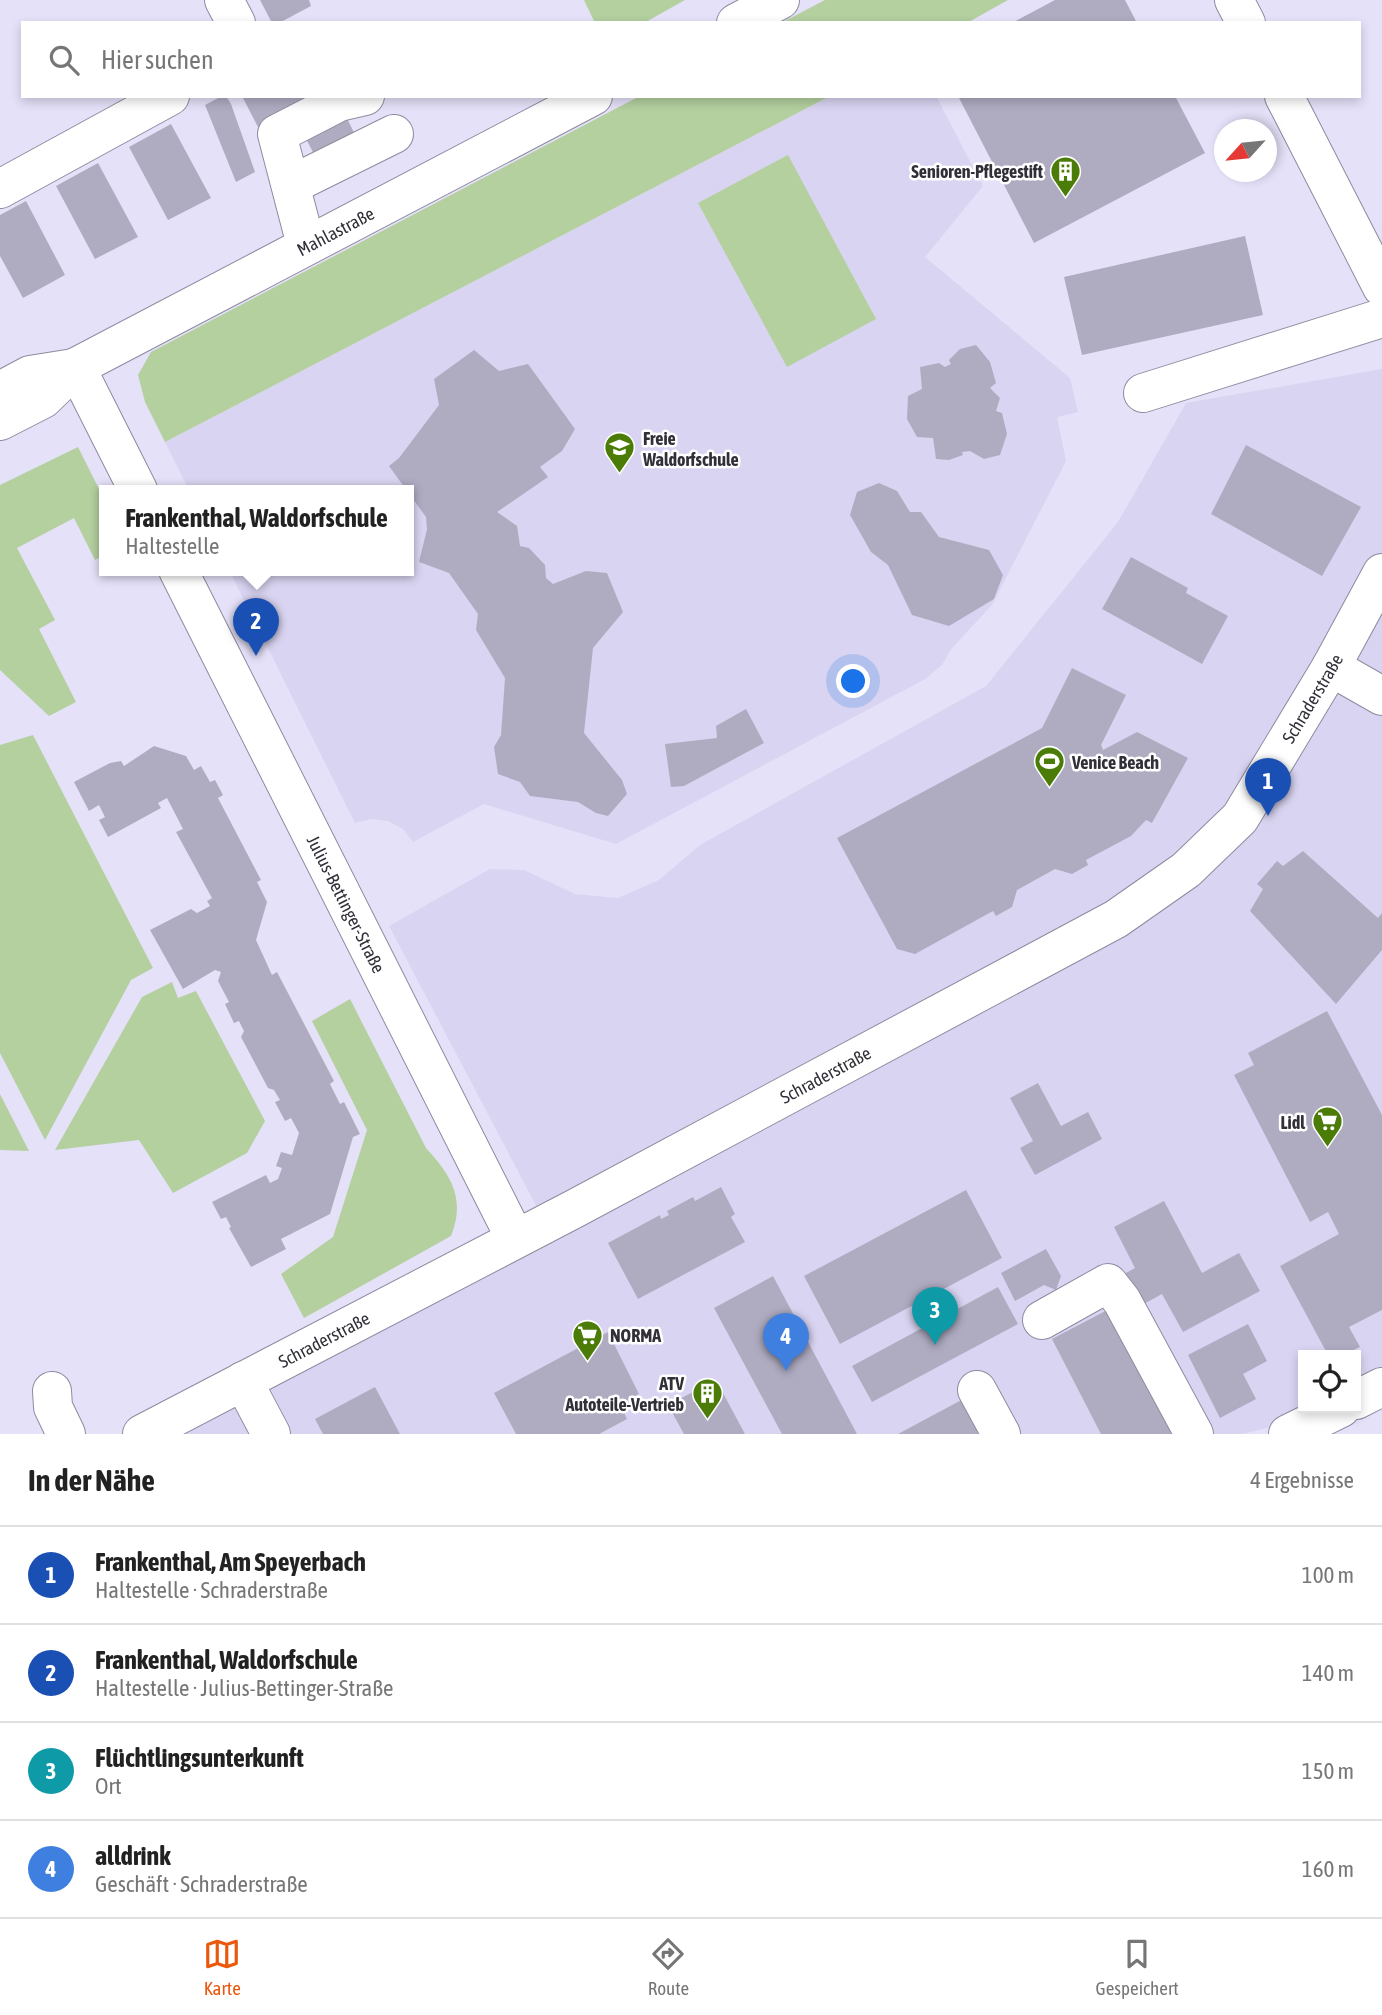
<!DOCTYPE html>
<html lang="de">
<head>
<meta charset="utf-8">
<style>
  :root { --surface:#fff; --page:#f2f2f2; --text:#222; --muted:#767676; --line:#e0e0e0; --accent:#ea580c }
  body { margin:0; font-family:"Asap Condensed",sans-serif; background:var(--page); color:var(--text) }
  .controls { position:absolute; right:21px; bottom:21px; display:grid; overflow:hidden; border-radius:0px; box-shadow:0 4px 10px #0003 }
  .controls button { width:63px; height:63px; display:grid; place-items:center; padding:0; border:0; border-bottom:2px solid var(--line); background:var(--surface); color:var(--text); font:35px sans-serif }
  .compass { position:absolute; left:1214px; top:119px; width:63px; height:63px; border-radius:50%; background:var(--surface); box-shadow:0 4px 10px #0003; rotate:243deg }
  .you { position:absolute; left:854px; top:682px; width:24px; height:24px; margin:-18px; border:5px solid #fff; border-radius:50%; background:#1a73e8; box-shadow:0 0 0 10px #1a73e833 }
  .badge { display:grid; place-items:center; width:46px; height:46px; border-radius:50%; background:var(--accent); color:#fff; font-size:23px; font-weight:700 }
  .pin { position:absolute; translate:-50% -58px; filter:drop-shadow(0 2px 4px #0008) }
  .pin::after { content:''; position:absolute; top:37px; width:24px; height:21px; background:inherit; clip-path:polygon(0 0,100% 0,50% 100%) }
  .popup { position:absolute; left:99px; top:485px; width:315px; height:91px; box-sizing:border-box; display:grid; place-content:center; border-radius:0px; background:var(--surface); filter:drop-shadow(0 2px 5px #0005); font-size:23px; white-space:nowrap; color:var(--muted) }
  .popup b { font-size:26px; color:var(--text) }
  .popup::after { content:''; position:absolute; left:50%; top:100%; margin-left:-14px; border:14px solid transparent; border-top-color:var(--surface) }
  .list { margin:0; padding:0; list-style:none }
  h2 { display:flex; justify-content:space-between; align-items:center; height:91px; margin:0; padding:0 28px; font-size:30px }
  h2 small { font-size:23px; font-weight:400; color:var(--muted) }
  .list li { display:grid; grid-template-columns:46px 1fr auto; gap:21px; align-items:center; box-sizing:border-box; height:98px; padding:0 28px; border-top:2px solid var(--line) }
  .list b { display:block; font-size:26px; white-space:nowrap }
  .list p { margin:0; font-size:23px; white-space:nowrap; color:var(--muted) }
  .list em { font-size:23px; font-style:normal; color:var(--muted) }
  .icon { flex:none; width:38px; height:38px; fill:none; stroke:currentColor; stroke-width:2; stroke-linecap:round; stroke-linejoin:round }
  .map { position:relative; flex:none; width:1382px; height:1434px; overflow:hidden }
  .search { position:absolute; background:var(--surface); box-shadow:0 4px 10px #0003; left:21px; right:21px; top:21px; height:77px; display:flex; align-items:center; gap:18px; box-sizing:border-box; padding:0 24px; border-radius:0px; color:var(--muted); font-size:26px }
  .sheet { height:483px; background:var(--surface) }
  nav { display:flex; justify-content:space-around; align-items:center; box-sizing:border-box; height:98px; border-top:2px solid var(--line); background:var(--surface); font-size:19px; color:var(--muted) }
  nav a { display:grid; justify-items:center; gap:4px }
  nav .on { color:var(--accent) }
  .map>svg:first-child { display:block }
  .built { fill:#d9d4f1 }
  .green { fill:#b4d09f }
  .building { fill:#afacc2 }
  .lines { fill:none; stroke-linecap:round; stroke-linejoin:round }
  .minor-casing { stroke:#8e8ba0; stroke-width:40 }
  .minor { stroke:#fff; stroke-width:38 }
  .labels { text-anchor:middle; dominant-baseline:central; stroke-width:5; stroke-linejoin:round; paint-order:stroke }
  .poi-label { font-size:18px; font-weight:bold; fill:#313039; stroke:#fff; text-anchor:end }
  .street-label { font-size:18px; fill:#313039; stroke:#fff }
</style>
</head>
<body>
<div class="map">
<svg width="1382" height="1434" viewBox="0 0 1382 1434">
  <rect width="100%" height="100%" fill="#e5e1f9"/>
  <path class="built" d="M830 96H936L983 186 925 257 1070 378 1078 412 1057 417 1066 461 992 605 952 648 942 665 925 679 616 844 484 804 413 842 403 829 388 821 371 819 355 823 229 570H408V490H189L165 442Z
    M1382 369V1398L1356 1405V1355H1303V1408H1345L1243 1434H181L551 1234 389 926 490 869 524 870 575 894 618 898 659 880 700 845 986 686 1118 522 1186 403Z"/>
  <path class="green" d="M584 0H685L644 23H595Z
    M825 0H1008L967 23H781Z
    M640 96H830L165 442 145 402 138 375 151 352Z
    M788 155 876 319 787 367 698 203Z
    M78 447 104 499V555L95 560 74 518 17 548 55 620 39 629 76 702 49 716 0 670V485Z
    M33 735 153 968 131 980 45 1140 0 1053V745Z
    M172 982 178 998 196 991 265 1121 247 1153 173 1193 139 1140 55 1150 142 997Z
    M350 999 426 1148C451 1175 466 1199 451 1236L304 1318 281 1274 333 1237 367 1130 312 1021Z
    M0 1094 29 1151 0 1150Z"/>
  <path class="building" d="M260 0H309L311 6 279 23H272Z
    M1055 0H1125L1137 23H1012Z
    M222 96H226L231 104 255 172 236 182 205 105Z
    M246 96H336L368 161 328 182 292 111 259 129 243 98Z
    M958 96H1175L1205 153 1034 243Z
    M171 124 211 198 168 220 129 147Z
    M98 163 138 237 95 259 56 186Z
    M26 201 65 275 23 298 0 256V215Z
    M1245 236 1263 315 1082 355 1064 277Z
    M976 345 990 362 996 383 990 388 1000 398 996 411 1002 413 1007 434 1000 455 984 459 970 451 962 452 963 455 949 460 936 459 933 438 917 437 907 419 908 396 922 389 920 367 939 363 945 367 951 364 949 360 960 349Z
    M474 350 499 371 528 364 575 429 562 451 540 467 548 477 497 512 517 526 520 546 529 548 545 565 546 578 553 584 586 571 607 573 623 612 593 648 584 733 622 780 627 794 608 816 596 813 578 802 530 796 520 782 498 774 494 747 501 735 505 678 476 630 478 614 449 573 419 562 427 529 426 517 389 466 399 458 439 405 434 379Z
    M1246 445 1361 507 1322 576 1211 514Z
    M879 483 897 491 910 512H921L939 537 989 550 1003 575 994 599 949 626 912 615 888 565 871 552 850 515 857 492Z
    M1131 557 1188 588 1186 593 1228 616 1202 664 1102 609Z
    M1072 668 1126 695 1101 745 1103 750 1137 732 1188 758 1152 823 1146 820 1131 836 1086 860 1088 865 1072 874 1055 869 1017 890 1012 907 996 916 993 911 915 954 897 949 837 838 1042 728Z
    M746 709 764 743 684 786 671 787 665 744 717 738 716 726Z
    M154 746 186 756 194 770 201 766 210 782 215 780 223 795 218 798 261 880 257 882 267 902 256 940 272 975 277 972 334 1081 330 1084 340 1104 344 1102 360 1134 353 1137 330 1214 281 1239 286 1249 251 1267 229 1228 231 1227 226 1217 221 1219 212 1202 266 1175 270 1183 278 1179 282 1168 276 1166 281 1152 292 1155 299 1133 291 1118 285 1121 275 1102 280 1100 274 1090 268 1088 241 1037 244 1031 239 1021 234 1023 225 1004 229 1002 218 981 221 972 215 970 183 989 150 930 191 909 197 913 210 906 207 901 212 898 176 832 183 829 167 798 158 803 161 808 108 837 99 820 105 817 99 805 89 811 74 782 110 763 121 761 124 766Z
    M1303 851 1378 918 1382 913V950L1336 1004 1250 911 1263 889 1257 884 1277 861 1283 866Z
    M1327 1011 1382 1115V1310L1349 1327 1360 1347 1343 1355H1328L1280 1266 1339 1234 1328 1212 1310 1222 1234 1075 1254 1065 1248 1053Z
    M1038 1083 1061 1126 1088 1112 1102 1139 1035 1175 1020 1148 1033 1141 1010 1098Z
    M721 1187 735 1214 731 1217 745 1242 638 1299 608 1243 660 1215 661 1219 669 1215 667 1211 693 1197 695 1201Z
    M966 1190 1002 1258 840 1344 804 1276Z
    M1164 1201 1202 1273 1239 1253 1260 1291 1183 1332 1162 1294 1140 1306 1124 1274 1135 1268 1114 1227Z
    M1046 1249 1061 1276 1056 1290 1044 1285 1015 1301 1001 1273Z
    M773 1276 857 1434H782L714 1308Z
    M998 1287 1018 1324 872 1402 852 1366Z
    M1113 1307 1179 1434H1101L1052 1339Z
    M1248 1324 1267 1361 1243 1374 1256 1399 1220 1418 1188 1355Z
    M608 1332 639 1394 620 1404 627 1419 599 1434H516L494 1393Z
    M716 1380 745 1434H684L668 1405Z
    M375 1387 400 1434H323L315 1419Z
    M967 1397 987 1434H898Z"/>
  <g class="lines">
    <defs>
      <g id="minor">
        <path d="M224 0 236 23"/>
        <path d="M1234 0 1246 23"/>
        <path d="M736 23 780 0"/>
        <path d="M1284 96 1382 287"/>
        <path d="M291 185 394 134"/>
        <path d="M0 189 170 96"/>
        <path d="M306 245 277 134 339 102 365 96"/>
        <path d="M76 367 138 490"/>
        <path d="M0 391 30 375 74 368"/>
        <path d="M1143 393 1382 318"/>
        <path id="s1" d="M0 421 43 399 76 367 593 96"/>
        <path id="s2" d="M178 570 515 1238"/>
        <path d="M1331 667 1382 696"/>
        <path d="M1042 1320 1108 1283 1122 1301 1194 1434"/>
        <path d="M243 1381 271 1434"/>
        <path d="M977 1390 1001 1434"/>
        <path d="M52 1391 53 1407 66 1434"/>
        <path d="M1356 1400 1382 1387"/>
        <path id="s3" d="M142 1434 574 1209 1116 919 1186 870 1240 818 1331 667 1382 573"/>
        <path d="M1288 1434 1341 1408"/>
      </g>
    </defs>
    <use href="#minor" class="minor-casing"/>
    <use href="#minor" class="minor"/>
  </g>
  <defs>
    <symbol id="building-pin" viewBox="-11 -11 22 30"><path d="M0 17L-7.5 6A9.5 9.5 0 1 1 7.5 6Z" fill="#4b7c08" stroke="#fff"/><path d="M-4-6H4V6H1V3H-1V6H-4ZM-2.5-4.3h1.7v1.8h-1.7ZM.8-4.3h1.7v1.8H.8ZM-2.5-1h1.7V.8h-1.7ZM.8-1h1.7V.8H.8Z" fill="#fff"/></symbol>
    <symbol id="school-pin" viewBox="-11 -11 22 30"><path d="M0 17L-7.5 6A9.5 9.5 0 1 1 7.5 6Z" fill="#4b7c08" stroke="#fff"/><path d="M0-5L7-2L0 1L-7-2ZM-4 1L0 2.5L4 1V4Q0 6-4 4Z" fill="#fff"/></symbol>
    <symbol id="stadium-pin" viewBox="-11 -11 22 30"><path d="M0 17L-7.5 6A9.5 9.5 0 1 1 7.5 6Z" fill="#4b7c08" stroke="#fff"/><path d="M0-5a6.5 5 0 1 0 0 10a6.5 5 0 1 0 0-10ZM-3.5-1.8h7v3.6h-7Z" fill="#fff"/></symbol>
    <symbol id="supermarket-pin" viewBox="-11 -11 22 30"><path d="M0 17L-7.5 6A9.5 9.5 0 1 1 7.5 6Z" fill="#4b7c08" stroke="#fff"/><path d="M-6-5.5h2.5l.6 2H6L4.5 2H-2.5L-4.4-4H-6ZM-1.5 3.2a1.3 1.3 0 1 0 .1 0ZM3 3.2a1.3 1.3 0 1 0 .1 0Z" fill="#fff"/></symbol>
  </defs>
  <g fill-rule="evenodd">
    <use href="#building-pin" x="1048" y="154" width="35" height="47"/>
    <use href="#school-pin" x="602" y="430" width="35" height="47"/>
    <use href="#stadium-pin" x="1032" y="744" width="35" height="47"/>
    <use href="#supermarket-pin" x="1310" y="1104" width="35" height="47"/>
    <use href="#supermarket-pin" x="570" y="1318" width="35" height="47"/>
    <use href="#building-pin" x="690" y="1376" width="35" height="47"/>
  </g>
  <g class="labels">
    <g class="poi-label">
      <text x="1043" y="171">Senioren-Pflegestift</text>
      <text x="643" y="438" text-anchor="start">Freie<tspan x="643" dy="21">Waldorfschule</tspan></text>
      <text x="1072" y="762" text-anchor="start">Venice Beach</text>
      <text x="1305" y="1122">Lidl</text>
      <text x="610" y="1335" text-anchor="start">NORMA</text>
      <text x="684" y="1383">ATV<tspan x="684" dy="21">Autoteile-Vertrieb</tspan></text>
    </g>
    <g class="street-label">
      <text stroke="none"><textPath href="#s1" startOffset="387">Mahlastraße</textPath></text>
      <text stroke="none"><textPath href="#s3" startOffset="1402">Schraderstraße</textPath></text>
      <text stroke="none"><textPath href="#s2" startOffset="374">Julius-Bettinger-Straße</textPath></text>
      <text stroke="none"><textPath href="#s3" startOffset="772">Schraderstraße</textPath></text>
      <text stroke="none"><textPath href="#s3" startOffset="205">Schraderstraße</textPath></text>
    </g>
  </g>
</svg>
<div class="controls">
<button><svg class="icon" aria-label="locate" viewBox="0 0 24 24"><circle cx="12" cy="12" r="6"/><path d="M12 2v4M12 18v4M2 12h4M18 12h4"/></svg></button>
</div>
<svg class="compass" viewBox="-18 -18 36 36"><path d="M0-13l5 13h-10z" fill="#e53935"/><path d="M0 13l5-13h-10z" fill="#767676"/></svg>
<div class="you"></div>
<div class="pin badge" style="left:1268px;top:816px;background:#1a4fb4">1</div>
<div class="pin badge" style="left:256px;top:656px;background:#1a4fb4">2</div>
<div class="popup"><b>Frankenthal, Waldorfschule</b>Haltestelle</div>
<div class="pin badge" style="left:935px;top:1345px;background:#0f9aa8">3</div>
<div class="pin badge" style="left:786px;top:1371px;background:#3f7fe0">4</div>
<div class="search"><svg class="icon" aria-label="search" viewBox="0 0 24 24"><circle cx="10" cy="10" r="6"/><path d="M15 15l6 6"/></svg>Hier suchen</div>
</div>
<section class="sheet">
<h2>In der Nähe<small>4 Ergebnisse</small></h2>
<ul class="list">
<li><span class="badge" style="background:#1a4fb4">1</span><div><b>Frankenthal, Am Speyerbach</b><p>Haltestelle · Schraderstraße</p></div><em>100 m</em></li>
<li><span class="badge" style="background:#1a4fb4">2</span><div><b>Frankenthal, Waldorfschule</b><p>Haltestelle · Julius-Bettinger-Straße</p></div><em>140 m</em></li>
<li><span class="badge" style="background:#0f9aa8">3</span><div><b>Flüchtlingsunterkunft</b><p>Ort</p></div><em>150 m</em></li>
<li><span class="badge" style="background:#3f7fe0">4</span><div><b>alldrink</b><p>Geschäft · Schraderstraße</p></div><em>160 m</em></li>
</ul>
</section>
<nav>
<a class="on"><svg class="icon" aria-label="map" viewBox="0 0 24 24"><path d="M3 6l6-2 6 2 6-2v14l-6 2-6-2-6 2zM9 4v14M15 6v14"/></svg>Karte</a>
<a><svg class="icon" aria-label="directions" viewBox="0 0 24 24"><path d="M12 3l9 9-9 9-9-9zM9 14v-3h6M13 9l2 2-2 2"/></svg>Route</a>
<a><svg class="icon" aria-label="saved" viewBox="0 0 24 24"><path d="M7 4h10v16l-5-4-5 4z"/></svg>Gespeichert</a>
</nav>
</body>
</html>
